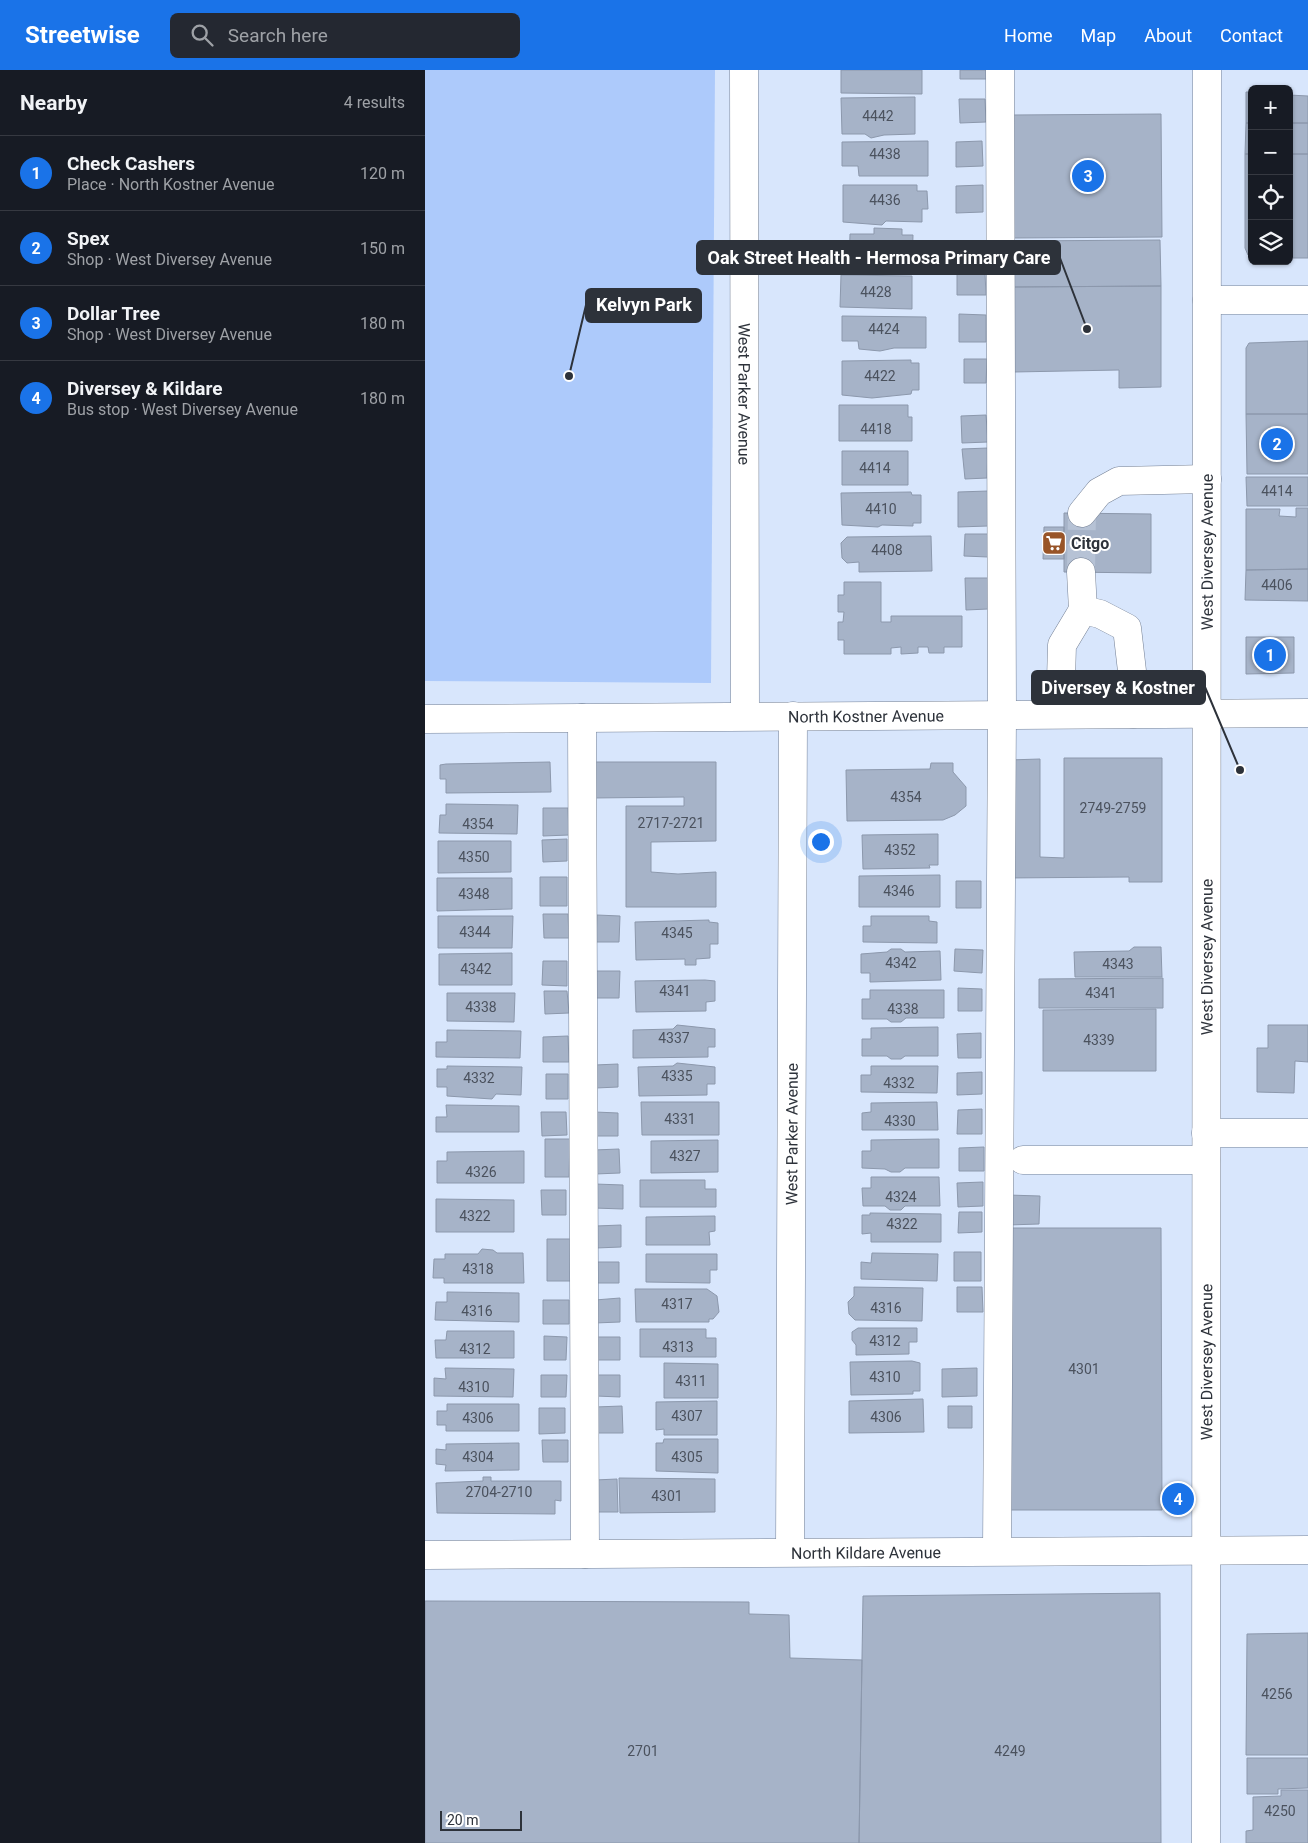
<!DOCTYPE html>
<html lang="en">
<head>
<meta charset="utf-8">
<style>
  :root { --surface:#171b24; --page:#242831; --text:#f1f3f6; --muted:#9ea1a6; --line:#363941; --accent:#1a73e8 }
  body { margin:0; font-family:Roboto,sans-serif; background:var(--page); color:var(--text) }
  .controls { position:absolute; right:15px; top:15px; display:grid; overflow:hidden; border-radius:8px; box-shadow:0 1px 4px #0004 }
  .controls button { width:45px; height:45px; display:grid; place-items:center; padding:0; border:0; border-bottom:1px solid var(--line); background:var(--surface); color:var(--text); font:25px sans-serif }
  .scale { position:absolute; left:15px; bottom:12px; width:82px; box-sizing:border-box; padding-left:5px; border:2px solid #2d323a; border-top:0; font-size:14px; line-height:18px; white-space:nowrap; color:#2d323a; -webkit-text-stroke:4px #fff; paint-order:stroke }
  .you { position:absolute; left:395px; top:771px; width:18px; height:18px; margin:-12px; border:4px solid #fff; border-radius:50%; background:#1a73e8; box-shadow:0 0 0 8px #1a73e833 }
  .badge { display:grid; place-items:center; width:32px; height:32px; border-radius:50%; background:var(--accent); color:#fff; font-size:16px; font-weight:700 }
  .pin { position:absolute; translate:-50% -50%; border:2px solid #fff; box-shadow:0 1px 5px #0006 }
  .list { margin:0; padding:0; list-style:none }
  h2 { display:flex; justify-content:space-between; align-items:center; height:65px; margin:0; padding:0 20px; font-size:21px }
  h2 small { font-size:16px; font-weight:400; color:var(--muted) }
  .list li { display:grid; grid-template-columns:32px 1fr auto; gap:15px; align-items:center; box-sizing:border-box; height:75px; padding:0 20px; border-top:1px solid var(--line) }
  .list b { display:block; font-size:19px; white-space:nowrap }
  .list p { margin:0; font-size:16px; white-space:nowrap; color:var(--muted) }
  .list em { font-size:16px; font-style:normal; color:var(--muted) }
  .icon { flex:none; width:28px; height:28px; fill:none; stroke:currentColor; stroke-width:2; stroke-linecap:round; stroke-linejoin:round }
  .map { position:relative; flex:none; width:883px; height:1773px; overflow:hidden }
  header { display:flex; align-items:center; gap:30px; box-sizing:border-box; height:70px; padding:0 25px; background:var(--accent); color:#fff }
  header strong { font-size:24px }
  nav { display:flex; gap:28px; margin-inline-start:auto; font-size:18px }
  .search { width:350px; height:45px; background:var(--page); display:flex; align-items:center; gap:12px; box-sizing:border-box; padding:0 18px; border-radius:8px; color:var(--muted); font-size:19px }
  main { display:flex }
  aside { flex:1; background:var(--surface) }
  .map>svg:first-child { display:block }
  .green { fill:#adcafb }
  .building { fill:#a6b3c8; stroke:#8c98ac }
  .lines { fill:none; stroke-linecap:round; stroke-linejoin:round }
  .minor-tunnel { stroke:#b6c2d5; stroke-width:28; stroke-dasharray:28 14; stroke-linecap:butt }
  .minor-casing { stroke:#758195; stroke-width:29 }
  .major-casing { stroke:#758195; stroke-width:29 }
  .minor { stroke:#fff; stroke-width:28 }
  .major { stroke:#fff; stroke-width:28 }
  .labels { text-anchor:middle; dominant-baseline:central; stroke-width:4; stroke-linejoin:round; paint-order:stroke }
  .number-label { font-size:14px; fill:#4b525e }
  .street-label { font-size:16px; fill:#2d323a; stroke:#fff }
  .poi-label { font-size:16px; font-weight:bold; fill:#2d323a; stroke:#fff; text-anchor:start }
  .leader { fill:none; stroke:#2d323a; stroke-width:2 }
  .callout-dot { fill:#2d323a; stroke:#fff; stroke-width:2 }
  .callout { fill:#2d323a; stroke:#2d323a; stroke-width:2 }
  .callout-label { font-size:18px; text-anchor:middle; font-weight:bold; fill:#fff }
</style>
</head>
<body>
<header>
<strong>Streetwise</strong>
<div class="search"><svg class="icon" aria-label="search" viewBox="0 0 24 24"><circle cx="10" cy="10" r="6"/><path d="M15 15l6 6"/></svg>Search here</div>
<nav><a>Home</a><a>Map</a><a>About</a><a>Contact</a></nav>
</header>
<main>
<aside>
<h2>Nearby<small>4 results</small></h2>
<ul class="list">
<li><span class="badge">1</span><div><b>Check Cashers</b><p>Place · North Kostner Avenue</p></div><em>120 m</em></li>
<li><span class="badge">2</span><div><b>Spex</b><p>Shop · West Diversey Avenue</p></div><em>150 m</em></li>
<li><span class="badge">3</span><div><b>Dollar Tree</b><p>Shop · West Diversey Avenue</p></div><em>180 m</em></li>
<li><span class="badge">4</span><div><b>Diversey &amp; Kildare</b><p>Bus stop · West Diversey Avenue</p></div><em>180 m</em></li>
</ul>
</aside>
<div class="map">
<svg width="883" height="1773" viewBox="0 0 883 1773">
  <rect width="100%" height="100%" fill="#d8e6fc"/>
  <path class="green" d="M0 0H290L286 613 0 611Z"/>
  <path class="building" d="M416 0H497V24L416 23Z
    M535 0H564V9H535Z
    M821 22H827V53H821Z
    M864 25 883 26V53H864Z
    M490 27V64L459 65 446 68 440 64H417L416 28Z
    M534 29H560L561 52 535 53Z
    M736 44 737 167 589 168 588 45Z
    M821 53H827V84H820Z
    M864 53H883V84H864Z
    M503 71V106H434L433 96H417V72Z
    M557 71 558 96 531 97V72Z
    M820 84H827V186L823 185 820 178Z
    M864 84H883V188H864Z
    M418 115H492V121H502L503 139H497V152L461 151 457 155 418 152Z
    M558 115V142L531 143V116Z
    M449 158 477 159V165H488L487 198 424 196 425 164H449Z
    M735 170 736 216 589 217V171Z
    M557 171 558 198 531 200 529 173Z
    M560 203 561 225H532V204Z
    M416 205 487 206V239L415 237Z
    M736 216V317L694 318V300L589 302V217Z
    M534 244 561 245V272H534Z
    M417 246 501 247V278H469L455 281 434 279 433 271H417Z
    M883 271V344H821V278L824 273Z
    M539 289H562L561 313H539Z
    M486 290V293H494V320H487L486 324 447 328 417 325V291Z
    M414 335H483V347H487V371H414Z
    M821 344H883V404H822Z
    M561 345 563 372 537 373 536 346Z
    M563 378 562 408 540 409 537 379Z
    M417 381H483V415H417Z
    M821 407H883V436H822Z
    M563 421V456L533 457V422Z
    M486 422 487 425H496V453H488V456L457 455 453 457 417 455 416 423Z
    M871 438H883V499L821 500V439H855L854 446 871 447Z
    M639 443 726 444V503L639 502Z
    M619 457H639V489H618Z
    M540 464H564L563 487 539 486Z
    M506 466 507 501 434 502V492L422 493 417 488 416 473 422 467Z
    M883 499V531L820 530 821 500Z
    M540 508H563V539L541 540Z
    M419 512H456V552H466V546H537V577H519V583H504L503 577H493V583L476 584V577L466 578V584H419V570H413V552H418L419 542H413V525H419Z
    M821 567H869V603L821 604Z
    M639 688H737V812H704V807L582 808 583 690 615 689V787L639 788Z
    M125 692 126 722 21 723V709H15V695L21 694Z
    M167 692H291V771L226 772V802L253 804 291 802V837H201V736H259V727L167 728Z
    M506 693H528V702L541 717V736L530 745 518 750 422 751 421 700 505 699Z
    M21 734 93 735 92 764 14 763 15 745H21Z
    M118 738H143L144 765 118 766Z
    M513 764V795H504L505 798 438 799 437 765Z
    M142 769V791L118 792 117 770Z
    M13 771H86V802L13 803Z
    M515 805V837H434V806Z
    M115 807H142V836H115Z
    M12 808H87V839L12 841Z
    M531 811H556V838H531Z
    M118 844H143L144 868H119Z
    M172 845 195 846 194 872H171Z
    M13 846H88L87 878H13Z
    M446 846H504V851L512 852V873L438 872V856H446Z
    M284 850V852L293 853V874H285V888L271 889V895H260V889L211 890 210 852Z
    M709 877H736L737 907H650L649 882 704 881Z
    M466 879H476L480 882 515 881 516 910 445 912V903H436V884L462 882Z
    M530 879 558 880 557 903 529 901Z
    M87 883V915H14V884Z
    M118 891H142V916L117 915Z
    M171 901H195L194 928H170Z
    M738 908V938H614V909Z
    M280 910 290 911V931L281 932V941L211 942 210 911Z
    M533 918 557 919V941H533Z
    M445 920H519V948H481L476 952H466L462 949H437V929H445Z
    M119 921H142L144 943 120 944Z
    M22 923H90L89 952 22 951Z
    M731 939V1001H618V940Z
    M252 955 290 959V977H283V987L208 988V960L248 959Z
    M843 955H883V992L870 991 869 1023 832 1022V978H843Z
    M513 957V986H480L476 989H466L462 986H437V969H446V958Z
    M22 960 96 961 95 988 11 987V972H22Z
    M556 963V988H533L532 964Z
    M143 966 144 992H118V967Z
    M252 993 290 997V1014H282V1025L214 1026 213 997 248 996Z
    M193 994V1017L171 1018 170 995Z
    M22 996 97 997 96 1025 71 1024 67 1029 22 1026V1017H12V999H22Z
    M446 996H513L512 1023 436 1022V1005H446Z
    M557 1002V1024L532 1025V1003Z
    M121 1004H143V1029H121Z
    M216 1032H294V1065H217Z
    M512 1032 513 1060H437V1043L446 1042V1033Z
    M21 1035 94 1036V1062H11V1047H22Z
    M557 1039V1064H532L533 1040Z
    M116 1042H141L142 1065 117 1066Z
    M170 1042 193 1043V1066H170Z
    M120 1069H145L144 1107H120Z
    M514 1069V1098H480L475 1102H466L460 1099 437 1098V1081H446V1070Z
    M293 1070V1102L226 1103V1071Z
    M559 1077V1101H534V1078Z
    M194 1079 195 1103 170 1104 169 1080Z
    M99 1081V1113H12V1091H22V1082Z
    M446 1107H514L515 1136H480L476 1140H465L460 1136H438L437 1118H446Z
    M215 1110H280V1119H291V1137H215Z
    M558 1112V1136L533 1137 532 1113Z
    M170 1114 198 1115V1139L169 1138Z
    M116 1120H141V1145H117Z
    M583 1125 615 1126 614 1154 583 1155Z
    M11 1129 89 1130V1162H11Z
    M534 1142H557V1162L533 1163Z
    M445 1143 516 1144V1172H446V1163L437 1164V1145H445Z
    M290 1146V1161L284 1162 285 1175H221V1147Z
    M196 1155V1177L171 1178V1156Z
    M582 1158H736L737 1440H582Z
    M122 1169H146V1211H122Z
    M57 1179 68 1180 72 1183H98L99 1213H19V1208H8L9 1189H20V1184H53Z
    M529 1182H556V1211H529Z
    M447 1183 513 1184 512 1211 436 1209V1192L446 1193Z
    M221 1184H292V1200H285V1213L221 1212Z
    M171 1192H194V1213H171Z
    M429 1217 498 1218 497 1251 430 1250 424 1244 423 1232 429 1226Z
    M532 1217H557L558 1242H532Z
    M210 1219H282L292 1226 294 1242 288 1249H284V1252H211Z
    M22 1222 94 1223V1252L10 1250 11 1232H22Z
    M195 1228V1252L170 1253V1230Z
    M118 1230H144V1254H118Z
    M433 1258H492V1272H484V1284L431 1285V1275L427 1270V1262Z
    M215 1259H281V1268H291V1287H215Z
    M22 1261H89V1288H11L10 1270H21Z
    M119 1266 142 1267 141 1290H119Z
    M170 1267H195V1290H170Z
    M487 1291 495 1293V1321H488V1324L426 1325 425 1292Z
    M239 1293 293 1294V1328H239Z
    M20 1298 89 1299 88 1327 9 1326V1308L21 1309Z
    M552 1298V1326L517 1327V1299Z
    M116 1305H142L141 1327H116Z
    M171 1305H195V1327L171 1326Z
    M498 1329 499 1362 424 1363V1331Z
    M292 1331V1365H239V1359L231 1360V1332Z
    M22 1334H94V1361H21V1355H12V1341H22Z
    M197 1336 198 1363H170V1337Z
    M523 1336H547V1358H523Z
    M114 1338H140V1363L114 1364Z
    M239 1369H293V1403L231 1401V1373H238Z
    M117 1370H143V1392H118Z
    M94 1373V1400L20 1401 21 1395 11 1394V1379L21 1380V1374Z
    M58 1407H66V1411H136V1431L130 1430V1444L12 1443 11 1413 58 1411Z
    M194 1408 290 1409V1442L195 1443Z
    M192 1409 193 1442H170V1410Z
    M735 1523 736 1773H434L438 1526Z
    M0 1531 324 1532V1544L364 1545 365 1588 437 1590 434 1773H0Z
    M883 1563V1685H821L822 1564Z
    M822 1688H883V1718L853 1719V1724H822Z
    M856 1720H883V1773H821V1761L828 1760V1727L856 1726Z"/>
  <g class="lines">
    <path class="minor-tunnel" d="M656 502 657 443"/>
    <defs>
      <g id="minor">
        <path id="s1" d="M319 0 320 646"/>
        <path d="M782 230H883"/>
        <path d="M657 443 674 422 694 411 782 409"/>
        <path d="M656 502 658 540 675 544 702 558 707 601 708 644"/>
        <path d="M635 644 637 575 658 540"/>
        <path d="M157 648 160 1484"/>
        <path id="s2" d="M0 649 883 643"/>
        <path d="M781 1063H883"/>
        <path d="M598 1090H781"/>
        <path d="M572 1481 577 645 575 0"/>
        <path id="s3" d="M365 1482 368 646"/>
        <path id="s4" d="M0 1485 883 1480"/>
      </g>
      <g id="major">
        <path id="s5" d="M781 1773 782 0"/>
      </g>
    </defs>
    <use href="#minor" class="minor-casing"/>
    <use href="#major" class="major-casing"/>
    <use href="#minor" class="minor"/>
    <use href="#major" class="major"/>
  </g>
  <defs>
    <symbol id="supermarket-square" viewBox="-11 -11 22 22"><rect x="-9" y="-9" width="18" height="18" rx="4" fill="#985428" stroke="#fff"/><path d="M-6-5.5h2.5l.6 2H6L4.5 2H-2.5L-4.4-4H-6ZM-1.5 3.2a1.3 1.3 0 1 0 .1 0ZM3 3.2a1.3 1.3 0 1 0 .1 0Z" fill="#fff"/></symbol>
  </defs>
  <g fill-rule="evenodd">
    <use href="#supermarket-square" x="615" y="459" width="28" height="28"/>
  </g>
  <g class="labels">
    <g class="number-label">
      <text x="453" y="46">4442</text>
      <text x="460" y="84">4438</text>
      <text x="460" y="130">4436</text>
      <text x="451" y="222">4428</text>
      <text x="459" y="259">4424</text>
      <text x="455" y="306">4422</text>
      <text x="451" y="359">4418</text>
      <text x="450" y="398">4414</text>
      <text x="852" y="421">4414</text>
      <text x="456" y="439">4410</text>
      <text x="462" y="480">4408</text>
      <text x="852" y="515">4406</text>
      <text x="481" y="727">4354</text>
      <text x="688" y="738">2749-2759</text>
      <text x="246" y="753">2717-2721</text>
      <text x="53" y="754">4354</text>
      <text x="475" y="780">4352</text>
      <text x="49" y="787">4350</text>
      <text x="474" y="821">4346</text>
      <text x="49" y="824">4348</text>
      <text x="50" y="862">4344</text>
      <text x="252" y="863">4345</text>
      <text x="476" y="893">4342</text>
      <text x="693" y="894">4343</text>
      <text x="51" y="899">4342</text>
      <text x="250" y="921">4341</text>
      <text x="676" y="923">4341</text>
      <text x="56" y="937">4338</text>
      <text x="478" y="939">4338</text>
      <text x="249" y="968">4337</text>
      <text x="674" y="970">4339</text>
      <text x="252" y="1006">4335</text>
      <text x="54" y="1008">4332</text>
      <text x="474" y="1013">4332</text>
      <text x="255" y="1049">4331</text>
      <text x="475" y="1051">4330</text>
      <text x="260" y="1086">4327</text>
      <text x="56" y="1102">4326</text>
      <text x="476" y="1127">4324</text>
      <text x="50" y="1146">4322</text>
      <text x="477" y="1154">4322</text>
      <text x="53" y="1199">4318</text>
      <text x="252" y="1234">4317</text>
      <text x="461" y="1238">4316</text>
      <text x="52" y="1241">4316</text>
      <text x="460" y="1271">4312</text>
      <text x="253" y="1277">4313</text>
      <text x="50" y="1279">4312</text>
      <text x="659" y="1299">4301</text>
      <text x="460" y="1307">4310</text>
      <text x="266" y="1311">4311</text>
      <text x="49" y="1317">4310</text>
      <text x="262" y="1346">4307</text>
      <text x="461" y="1347">4306</text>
      <text x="53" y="1348">4306</text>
      <text x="53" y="1387">4304</text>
      <text x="262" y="1387">4305</text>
      <text x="74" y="1422">2704-2710</text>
      <text x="242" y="1426">4301</text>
      <text x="852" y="1624">4256</text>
      <text x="218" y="1681">2701</text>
      <text x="585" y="1681">4249</text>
      <text x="855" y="1741">4250</text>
    </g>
    <g class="street-label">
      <text stroke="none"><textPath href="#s1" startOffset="324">West Parker Avenue</textPath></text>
      <text stroke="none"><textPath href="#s5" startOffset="1291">West Diversey Avenue</textPath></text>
      <text stroke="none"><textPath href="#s2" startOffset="441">North Kostner Avenue</textPath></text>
      <text stroke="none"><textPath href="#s5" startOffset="886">West Diversey Avenue</textPath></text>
      <text stroke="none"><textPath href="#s3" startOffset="418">West Parker Avenue</textPath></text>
      <text stroke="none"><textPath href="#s5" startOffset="481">West Diversey Avenue</textPath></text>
      <text stroke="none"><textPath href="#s4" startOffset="441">North Kildare Avenue</textPath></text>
    </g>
    <g class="poi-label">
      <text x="646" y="473">Citgo</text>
    </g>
  </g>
  <path class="leader" d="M662 259L635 188M144 306L161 235M815 700L780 617"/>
  <g class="callout-dot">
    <circle cx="662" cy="259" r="5"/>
    <circle cx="144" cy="306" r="5"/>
    <circle cx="815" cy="700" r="5"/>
  </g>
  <g class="callout">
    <rect x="272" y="171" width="363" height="33" rx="5"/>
    <rect x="161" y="219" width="115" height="33" rx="5"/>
    <rect x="607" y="601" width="173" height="33" rx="5"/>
  </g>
  <g class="callout-label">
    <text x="454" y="194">Oak Street Health - Hermosa Primary Care</text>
    <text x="219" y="241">Kelvyn Park</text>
    <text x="693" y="624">Diversey &amp; Kostner</text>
  </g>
</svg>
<div class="controls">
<button>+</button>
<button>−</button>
<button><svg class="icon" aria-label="locate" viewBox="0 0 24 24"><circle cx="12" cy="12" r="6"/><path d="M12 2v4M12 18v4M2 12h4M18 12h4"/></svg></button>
<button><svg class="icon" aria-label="layers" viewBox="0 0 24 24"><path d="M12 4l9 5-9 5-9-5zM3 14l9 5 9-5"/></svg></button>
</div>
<div class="scale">20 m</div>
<div class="you"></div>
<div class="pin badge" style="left:845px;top:585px">1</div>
<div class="pin badge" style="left:852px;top:374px">2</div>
<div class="pin badge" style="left:663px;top:106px">3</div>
<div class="pin badge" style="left:753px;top:1429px">4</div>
</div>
</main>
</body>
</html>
